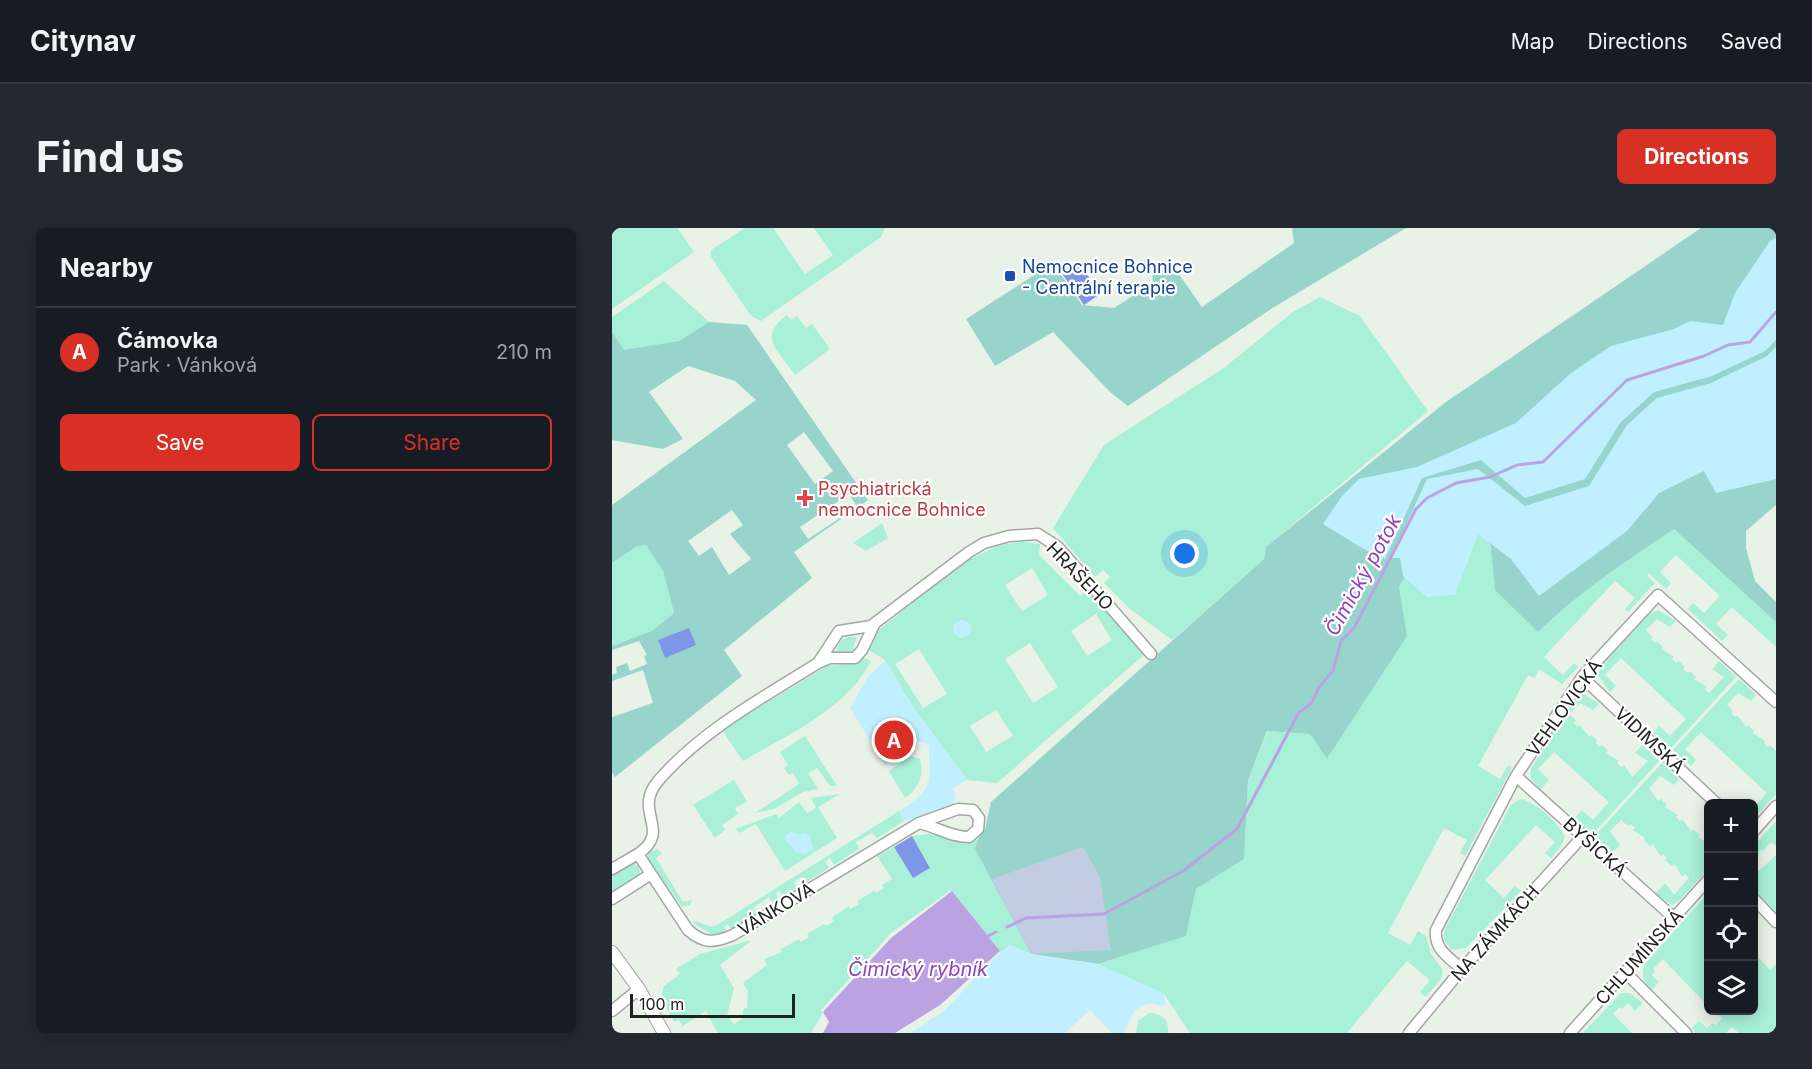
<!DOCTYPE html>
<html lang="en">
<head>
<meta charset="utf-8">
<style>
  :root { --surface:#171b24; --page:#242831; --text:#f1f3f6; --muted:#9ea1a6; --line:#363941; --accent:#d93025 }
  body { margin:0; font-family:Inter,sans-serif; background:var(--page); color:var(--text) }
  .controls { position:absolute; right:18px; bottom:18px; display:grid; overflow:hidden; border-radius:9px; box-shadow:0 3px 15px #0003 }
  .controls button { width:54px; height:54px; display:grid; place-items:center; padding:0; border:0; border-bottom:2px solid var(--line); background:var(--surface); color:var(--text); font:30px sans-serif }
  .scale { position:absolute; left:18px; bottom:15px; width:165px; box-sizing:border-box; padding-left:6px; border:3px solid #212121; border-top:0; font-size:16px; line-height:21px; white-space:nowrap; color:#212121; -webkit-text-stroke:4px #fff; paint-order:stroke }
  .you { position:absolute; left:573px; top:326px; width:21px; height:21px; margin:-15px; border:4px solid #fff; border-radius:50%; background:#1a73e8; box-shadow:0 0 0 9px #1a73e833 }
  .badge { display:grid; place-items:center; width:39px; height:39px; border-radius:50%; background:var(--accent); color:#fff; font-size:20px; font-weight:700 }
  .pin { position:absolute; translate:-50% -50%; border:3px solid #fff; box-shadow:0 2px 6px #0006 }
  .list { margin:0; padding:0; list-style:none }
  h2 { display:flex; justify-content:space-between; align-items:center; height:78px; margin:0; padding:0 24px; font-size:26px }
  h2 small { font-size:20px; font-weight:400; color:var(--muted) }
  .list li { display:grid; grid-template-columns:39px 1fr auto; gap:18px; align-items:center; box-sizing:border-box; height:90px; padding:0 24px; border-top:2px solid var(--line) }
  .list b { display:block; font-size:22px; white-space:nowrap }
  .list p { margin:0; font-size:20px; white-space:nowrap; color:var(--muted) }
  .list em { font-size:20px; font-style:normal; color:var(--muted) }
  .actions { display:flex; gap:12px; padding:18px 24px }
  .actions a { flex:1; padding:14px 0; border:2px solid var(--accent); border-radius:9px; text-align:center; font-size:21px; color:var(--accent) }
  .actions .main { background:var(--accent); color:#fff }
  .icon { flex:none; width:33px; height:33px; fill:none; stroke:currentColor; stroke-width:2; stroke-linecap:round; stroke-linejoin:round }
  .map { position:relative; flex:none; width:1164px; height:805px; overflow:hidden; border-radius:9px }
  header { display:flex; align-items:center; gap:36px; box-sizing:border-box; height:84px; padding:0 30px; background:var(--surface); border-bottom:2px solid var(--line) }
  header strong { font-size:28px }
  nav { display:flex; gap:33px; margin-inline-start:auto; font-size:21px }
  .intro { display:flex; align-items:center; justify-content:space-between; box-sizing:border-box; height:144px; padding:0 36px }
  h1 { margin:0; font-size:42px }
  .button { padding:15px 27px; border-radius:9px; background:var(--accent); color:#fff; font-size:21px; font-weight:700 }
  main { display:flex; gap:36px; padding:0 36px }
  aside { flex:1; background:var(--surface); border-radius:9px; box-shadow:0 3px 15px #0003 }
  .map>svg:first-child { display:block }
  .grass { fill:#a8f0d8; fill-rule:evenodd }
  .forest { fill:#97d5cc; fill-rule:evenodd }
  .wetland { fill:#c2cce2 }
  .park { fill:#c0f0ff }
  .pitch { fill:#7d96e8 }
  .water { fill:#bba3e3 }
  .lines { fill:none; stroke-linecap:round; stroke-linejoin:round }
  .stream { stroke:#bba3e3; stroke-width:3 }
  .minor-casing { stroke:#a5a5a5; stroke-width:13 }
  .tertiary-casing { stroke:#a5a5a5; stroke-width:14 }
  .minor { stroke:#fff; stroke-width:10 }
  .tertiary { stroke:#fff; stroke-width:12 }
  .transit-dot { fill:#1a4fb4; stroke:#fff; stroke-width:2 }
  .health-dot { fill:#e0444e; stroke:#fff; stroke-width:2 }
  .labels { text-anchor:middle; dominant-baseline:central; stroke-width:4.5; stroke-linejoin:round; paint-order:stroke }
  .transit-label { font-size:18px; fill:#164399; stroke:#fff; text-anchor:start }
  .health-label { font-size:18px; fill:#be3a42; stroke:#fff; text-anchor:start }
  .street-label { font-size:18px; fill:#212121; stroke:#fff }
  .water-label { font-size:20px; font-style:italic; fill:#9142bb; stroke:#fff }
</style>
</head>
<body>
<header>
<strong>Citynav</strong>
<nav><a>Map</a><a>Directions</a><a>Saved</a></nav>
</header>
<div class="intro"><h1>Find us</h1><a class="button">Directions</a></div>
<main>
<aside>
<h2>Nearby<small></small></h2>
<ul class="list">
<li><span class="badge">A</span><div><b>Čámovka</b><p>Park · Vánková</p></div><em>210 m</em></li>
</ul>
<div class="actions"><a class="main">Save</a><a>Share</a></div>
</aside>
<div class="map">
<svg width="1164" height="805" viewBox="0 0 1164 805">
  <rect width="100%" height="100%" fill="#e8f2e6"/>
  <path class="grass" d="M0 0H65L82 24 0 81Z
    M133 0H161L193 46 221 27 202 0H273L269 9 149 93 139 88 99 29V22Z
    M52 53 97 94 67 113 11 123 0 104V89Z
    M708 69 748 88 816 183 654 319 652 331 560 412 518 381 492 355 498 349 491 342 483 349 441 300 492 217 613 139 681 84Z
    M175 87 179 92 185 88 194 100 200 96 218 121 183 147C166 122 145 110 175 87Z
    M875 274 926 404C967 364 1015 333 1062 301L1164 394V419L1120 379 1104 396 1116 407 1110 413 1076 381 1081 375 1092 385 1108 368 1064 327 1048 344 1059 355 1054 361 1037 345 1035 348 1043 355 1016 384 1013 381 1023 370 1003 353 932 429 951 447 962 435 966 439 950 456 927 441 923 450 916 447 866 538 888 551 896 537 900 540 853 628 848 625 855 612 832 600 776 705 798 717 806 703 814 708 819 726 831 742 829 751 814 769 808 764 818 752 795 733 735 805H578L552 766 486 736 574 708 584 661 632 631 636 552 656 503 698 506 715 531 795 408 787 359 821 296Z
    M270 295 276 310 254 323 241 315Z
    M409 314 428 316 427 327 468 368 479 358 534 425 385 555 355 552 301 479 273 432 257 422 264 404 354 333 388 317ZM420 340 436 367 410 383 393 357ZM484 386 500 412 475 428 459 403ZM418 415 446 459 421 475 393 431ZM307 421 335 466 311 480 283 436ZM384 482 401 508 374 524 358 498Z
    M34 317 51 343 62 385 40 403 0 418V335L24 319Z
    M1046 382 1064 393 1058 399 1045 391 1034 402 1040 409 1039 411 1043 415 1045 413 1051 419 1050 421 1062 429 1060 431 1064 435 1067 433 1073 439 1071 441 1076 445 1078 443 1084 449 1082 451 1095 459 1093 461 1097 465 1112 449 1100 441 1107 433 1124 449 1059 520 1042 504 1047 498 1058 508 1074 491 1009 430 993 447 1004 458 998 464 986 447 989 438 1037 386Z
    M237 409H245L240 424 231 427 222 426 229 412Z
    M250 429 259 433C234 482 176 506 131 533L110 502 215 438 234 436Z
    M1127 451 1144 467 1139 473 1126 465 1115 477 1121 483 1119 485 1123 489 1125 487 1134 499 1136 497 1142 503 1141 505 1153 513 1152 515 1156 519 1158 517 1164 523V566L1148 584 1142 587V579L1155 565 1089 504 1073 521 1084 532 1079 538 1061 522Z
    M970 465 987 476 981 482 968 475 957 486 964 492 962 495 966 499 968 497 977 509 979 507 985 512 984 515 988 519 990 517 996 523 994 525 1007 533 1005 535 1009 539 1012 537 1020 549 1036 533 1023 525 1030 517 1047 533 979 608 961 592 970 582 981 592 997 574 942 524 926 541 937 552 928 562 918 549 919 541 960 470Z
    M193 508 225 558H218L205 540 196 545 206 561 191 564 162 581 143 585 187 556 181 545 177 547 172 540 176 537 168 524Z
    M299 528 308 531C312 548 307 560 293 570L277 543Z
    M1050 535 1067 551 1062 557 1048 548 1037 560 1046 573 1049 571 1055 577 1053 579 1066 587 1064 589 1068 593 1070 591 1079 603 1081 601 1088 607 1086 609 1096 615V641L1068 672 1060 677 1043 666 1053 655 1062 667 1077 650 1073 646 1070 648 1062 636 1060 638 1053 632 1055 630 1051 626 1049 628 1040 616 1038 618 1032 612 1033 610 1021 602 1023 600 1018 596 1016 598 1009 592 998 603 1008 617 999 626 981 610Z
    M122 552 135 574 123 580 126 586 110 597 113 602 103 610 81 577Z
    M228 566 206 579 225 610 173 643 144 596 127 605 124 601 164 586 167 590 187 574 195 585 204 580 199 570ZM194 606 201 621 193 626 174 613 184 607Z
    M908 571C925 575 945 593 953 609L949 618 939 630 933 625 943 614 924 597 873 652 892 670 903 658 909 663 854 720 840 722 832 712V703L899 577Z
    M287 583 292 593 265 610 260 605 244 614 247 621 222 637 218 630 213 634 217 640 194 654 190 649 182 654 185 660 171 669 167 663 164 665 167 672 161 675 157 669 141 680 145 686 120 702 116 696 112 699 115 704 102 708 81 695 83 693 100 699 107 696Z
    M1164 593V618L1159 614 1151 623 1148 622 1142 633V618Z
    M323 605 354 616 366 611 363 621 419 726 398 717 389 724 339 662 279 705 209 782 211 784 199 805H106L94 783 66 801 70 797 67 792 62 794 49 770 52 758 68 746 64 741 88 726 140 712 108 737 122 760 115 787 122 796 130 791 132 780H135L136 763 131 755 155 737 152 731 170 724 169 721 187 711 189 714 197 709 195 706 212 696 214 698 222 693 220 690 237 678 238 681 247 676 245 673 262 663 264 665 272 660 270 657 280 651 265 628 282 619 301 650 318 639 300 608Z
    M45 621 50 625 44 630 71 674 80 672 78 677 70 679 36 631V625Z
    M1164 627V684L1142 662V638L1147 643Z
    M21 635 27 639 28 647 0 664V647Z
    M1096 665V671L1092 676 1096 681V778L1051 731 1041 741 1043 743 1040 747 1047 754 1040 762C1032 754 1028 747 1033 736Z
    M1142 725 1158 742 1164 736V805H1127L1120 799 1114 805H1084L1080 800 1087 793 1095 800 1100 795 1104 797 1110 790 1101 783 1142 782Z
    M1009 765H1018L1031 775 1023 783 1016 775 1010 781 1007 779 1001 786 1020 805H971Z
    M537 785C550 785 557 792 556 805H524L526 793Z"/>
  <path class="forest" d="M680 0H794L659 81 516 178 498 164 441 104 383 138 354 91 441 35 470 77 502 80 541 55 540 44 556 31 590 79 682 15Z
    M1089 0H1164V277L1134 303V320L1143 353 1164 374V394L1062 301C1015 333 967 364 926 404L883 362 875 275 821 296 787 359 795 408 715 531 698 506 655 503 636 552 632 631 584 661 574 708 486 736 419 726 363 621 366 611 373 601 379 574 652 331 654 319 834 174Z
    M97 94 135 97 256 272 182 324 200 350 112 422 130 448 3 549 0 544V489L41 475 31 442 0 453V447L5 445 4 439 15 435 18 443 35 436 32 428 35 427 27 413 0 422V418L40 403 62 385 51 343 34 317 24 319 0 335V277L144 172 123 153 76 138 37 164 71 211 51 221 0 212V104L12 122 67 113ZM192 204 221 243 203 256 175 217ZM237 266 245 279 196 311 188 299ZM120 282 131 297 118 306 139 331 117 347 100 319 87 328 76 313Z"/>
  <path class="wetland" d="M471 619 488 649 499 722 419 726 380 651Z"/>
  <path class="park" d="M1164 10V112L1153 123 1100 148 1042 164 1008 195 973 251 913 270 869 232 810 250 773 331 750 320 711 296 730 268 747 251 805 239 904 195 959 145 999 118 1062 101 1078 93 1111 97 1123 65 1158 13Z
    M1164 119V251L1104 265 1092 243 1047 265 1015 303 927 368 899 331 866 306 843 367 815 369 791 348 788 330H779L815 251 866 241 913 278 977 258 1015 197 1045 170 1099 155 1155 128Z
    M341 401a9 9 0 1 1 18 0a9 9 0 1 1-18 0Z
    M273 432 301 479 355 552 340 561 344 567 341 577 292 593 287 583C325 559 316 554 317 517L304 512 273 537 238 480 255 450Z
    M178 604 198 608 201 621 193 626 184 624 172 610Z
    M398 717 419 726 486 736 552 766 554 777C548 779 542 775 536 776 521 779 517 793 512 805H500L478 782 453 805H298L332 783 377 735Z"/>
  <path class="pitch" d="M466 33 488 66 472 77 449 44Z
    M77 400 84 417 53 430 46 412Z
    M300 608 318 640 301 650 282 619Z"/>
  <path class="water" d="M340 663 388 723 328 777 283 805H211L217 794 211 784 279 710Z"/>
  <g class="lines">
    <path class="stream" d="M395 699 414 690 492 686 571 643 625 601 686 486 700 474 707 459 721 443 729 413 742 400 804 281 815 270 844 255 878 249 905 237 931 234 1015 152 1092 128 1116 117 1138 114 1164 84
      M376 708 384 704"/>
    <defs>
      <path id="minor" d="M206 435 227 403 259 398 357 324 372 315 397 308 426 306 446 319 539 426
        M970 449 1105 576
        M904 548 1062 690
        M1142 603 1164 578
        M26 626C61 602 20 584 46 553 89 503 150 470 206 435L218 430H243L250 422 262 397
        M0 641 26 626 76 702C92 716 102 715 121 707L307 595 346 581 361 582 367 590 366 601 357 609C339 609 325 599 307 595
        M0 671 39 646
        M1142 671 1164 694
        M850 741C836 729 822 721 824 702L904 548 970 449 1046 367 1164 474
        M1013 744 1074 805
        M0 783 27 761
        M797 805 850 741 971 608
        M958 805 1096 652"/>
      <path id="tertiary" d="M0 724 27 761 52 805"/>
    </defs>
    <use href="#minor" class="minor-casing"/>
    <use href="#tertiary" class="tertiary-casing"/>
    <use href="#minor" class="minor"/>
    <use href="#tertiary" class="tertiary"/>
  </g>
  <rect class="transit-dot" x="392" y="42" width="12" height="12" rx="3"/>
  <path class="health-dot" d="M190 261h6v6h6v6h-6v6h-6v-6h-6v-6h6z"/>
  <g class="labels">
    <g class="transit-label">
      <text x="410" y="38">Nemocnice Bohnice<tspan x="410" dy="21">- Centrální terapie</tspan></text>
    </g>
    <g class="health-label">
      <text x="206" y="260">Psychiatrická<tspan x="206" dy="21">nemocnice Bohnice</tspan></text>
    </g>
    <g class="street-label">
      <text transform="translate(468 348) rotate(46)">HRAŠEHO</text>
      <text transform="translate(952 480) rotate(-54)">VEHLOVICKÁ</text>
      <text transform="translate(1038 512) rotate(43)">VIDIMSKÁ</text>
      <text transform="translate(983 619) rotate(42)">BYŠICKÁ</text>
      <text transform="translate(164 681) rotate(-31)">VÁNKOVÁ</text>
      <text transform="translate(883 705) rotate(-48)">NA ZÁMKÁCH</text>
      <text transform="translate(1027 729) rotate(-48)">CHLUMÍNSKÁ</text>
    </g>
    <g class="water-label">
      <text transform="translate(751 347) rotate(-61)">Čimický potok</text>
      <text x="306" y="741">Čimický rybník</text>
    </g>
  </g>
</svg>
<div class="controls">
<button>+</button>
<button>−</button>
<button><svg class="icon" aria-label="locate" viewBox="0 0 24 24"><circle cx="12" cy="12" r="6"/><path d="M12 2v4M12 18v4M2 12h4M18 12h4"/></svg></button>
<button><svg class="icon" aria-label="layers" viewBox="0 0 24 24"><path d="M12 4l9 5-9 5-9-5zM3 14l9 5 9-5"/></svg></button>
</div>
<div class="scale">100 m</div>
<div class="you"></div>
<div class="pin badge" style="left:282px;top:512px">A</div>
</div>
</main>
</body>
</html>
